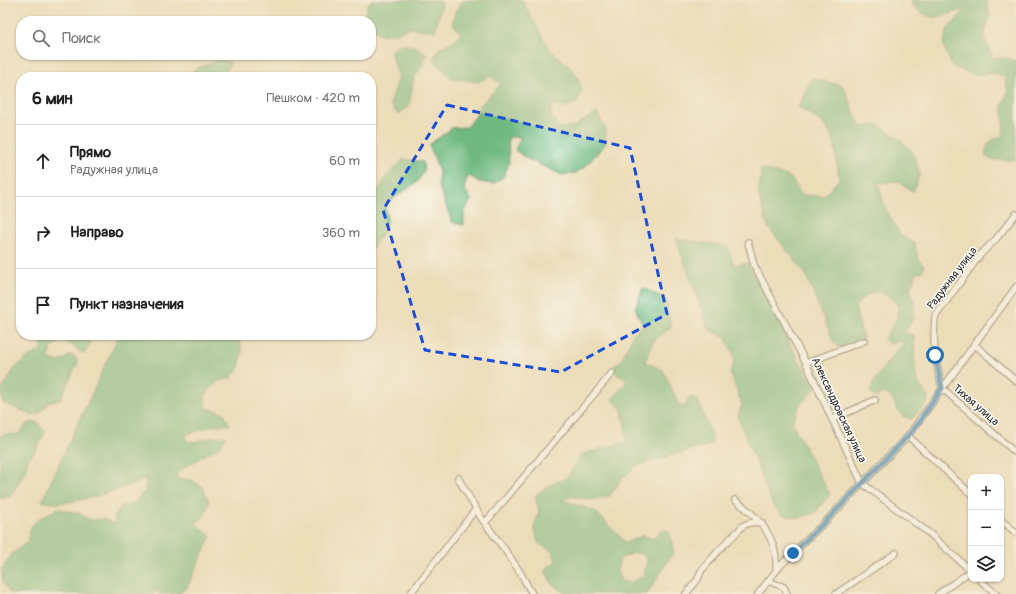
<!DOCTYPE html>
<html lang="ru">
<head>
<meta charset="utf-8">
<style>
  :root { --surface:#fff; --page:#f6f6f6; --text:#222; --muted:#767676; --line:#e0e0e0 }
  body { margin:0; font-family:Pangolin,sans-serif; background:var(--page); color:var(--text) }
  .controls { position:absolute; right:12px; bottom:12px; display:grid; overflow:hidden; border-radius:8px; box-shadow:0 1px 3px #0004 }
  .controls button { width:36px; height:36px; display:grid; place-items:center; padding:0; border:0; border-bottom:1px solid var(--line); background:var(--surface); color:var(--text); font:20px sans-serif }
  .stop { position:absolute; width:12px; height:12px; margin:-9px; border:3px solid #1f6fb2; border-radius:50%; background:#fff }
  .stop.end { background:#1f6fb2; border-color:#fff; box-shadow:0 1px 4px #0008 }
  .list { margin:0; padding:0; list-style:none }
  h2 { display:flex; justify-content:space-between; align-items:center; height:52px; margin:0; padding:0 16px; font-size:17px }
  h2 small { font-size:13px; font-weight:400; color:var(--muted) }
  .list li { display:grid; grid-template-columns:26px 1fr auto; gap:12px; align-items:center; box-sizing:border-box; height:72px; padding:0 16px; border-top:1px solid var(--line) }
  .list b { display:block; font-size:15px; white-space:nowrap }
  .list p { margin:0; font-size:13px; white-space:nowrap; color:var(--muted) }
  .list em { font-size:13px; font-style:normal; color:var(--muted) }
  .icon { flex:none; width:22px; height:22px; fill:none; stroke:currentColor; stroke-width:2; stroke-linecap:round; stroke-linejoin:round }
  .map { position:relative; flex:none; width:1016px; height:594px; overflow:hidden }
  .search { position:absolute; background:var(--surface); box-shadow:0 1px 3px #0004; left:16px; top:16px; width:360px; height:44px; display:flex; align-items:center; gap:10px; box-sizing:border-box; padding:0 14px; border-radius:16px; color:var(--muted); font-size:15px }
  .panel { position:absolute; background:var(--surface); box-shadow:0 1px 3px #0004; left:16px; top:72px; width:360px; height:268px; border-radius:16px }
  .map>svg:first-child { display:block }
  .forest { fill:#70b980; stroke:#4e7256; fill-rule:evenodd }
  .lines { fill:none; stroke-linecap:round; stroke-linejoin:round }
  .minor-casing { stroke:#6f695d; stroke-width:8 }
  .minor { stroke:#fff; stroke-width:5.5 }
  .route { stroke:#1f6fb2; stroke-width:5 }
  .marked { fill:none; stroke:#1d4ed8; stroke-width:3; stroke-dasharray:8 5; stroke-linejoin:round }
  .labels { text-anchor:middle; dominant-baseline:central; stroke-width:3; stroke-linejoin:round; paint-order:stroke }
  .street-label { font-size:11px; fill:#2b2b2b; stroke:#fdfcf7 }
</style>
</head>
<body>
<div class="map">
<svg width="1016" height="594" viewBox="0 0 1016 594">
  <rect width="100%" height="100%" fill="#fdfcf7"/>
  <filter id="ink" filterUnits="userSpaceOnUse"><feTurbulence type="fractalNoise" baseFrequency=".025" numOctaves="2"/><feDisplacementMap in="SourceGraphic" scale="8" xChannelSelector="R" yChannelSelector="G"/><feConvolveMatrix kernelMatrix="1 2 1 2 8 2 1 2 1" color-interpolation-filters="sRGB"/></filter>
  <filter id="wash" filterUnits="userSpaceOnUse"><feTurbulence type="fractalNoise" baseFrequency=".012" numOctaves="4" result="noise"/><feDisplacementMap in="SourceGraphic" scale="16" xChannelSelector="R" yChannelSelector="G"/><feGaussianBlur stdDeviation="0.9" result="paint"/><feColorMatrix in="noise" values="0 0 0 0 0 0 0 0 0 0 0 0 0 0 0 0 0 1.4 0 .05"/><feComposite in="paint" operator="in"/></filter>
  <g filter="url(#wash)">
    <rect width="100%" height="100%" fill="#ecddb9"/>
    <path class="forest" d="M371 0H439L442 4 435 31 409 28 396 33 382 35 371 28V21H367L364 16 368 4Z
      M464 0H522L549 49 570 67 578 78 582 91 577 103 564 107 551 104V117L560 128 575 126 597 113 606 130 605 144 587 165 576 173 562 175 526 158 515 150 521 137H508L509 163 504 176 493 184 479 182 468 175 464 188 471 200 464 212V225L452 222 438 184 439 170 429 145 452 128 467 127 476 116 481 104 501 84 491 76 478 82 451 78 433 60 439 48 452 42 461 33 452 23 456 9Z
      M912 0H986L990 15 984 37 993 58H1007L1016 61V160H991L985 156C986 142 991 140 1003 136L1004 125 1002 106 1008 92 1004 77 996 73 974 75 952 66 943 45 947 30 967 8C943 16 928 26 911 2Z
      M400 44 415 46 427 54 423 66 414 77 409 106 398 115 390 104 399 77 390 52Z
      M222 59 231 63 222 77H184L196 69Z
      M812 78 843 86 861 127 879 125 900 139 912 151 920 173 913 192 898 181 878 183 885 207 900 235 915 244 918 259 924 266 923 271 917 273 910 289 915 303 913 319 904 333 914 335C915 349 913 372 919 384 922 390 929 393 928 400 926 407 917 414 912 419 894 416 898 404 889 395 887 394 884 394 882 393L876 397 870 393C874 377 892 356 903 344L902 340 890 344 884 339 897 319 898 306 890 297 876 291 863 297 855 307C857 318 861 328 863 339L840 348 834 343 805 273 768 227 759 196 761 169 790 177 802 195 824 196 839 179 834 139 822 122 798 107Z
      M404 159 423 162 424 171 417 182 384 205 387 218 383 232 371 250C371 238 369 217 371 205 374 191 393 168 404 159Z
      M676 239 727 246 734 265 748 263 799 361 816 388 800 405 792 422 818 473 830 494 815 513 798 518 782 515 773 506 738 417 742 404 730 373 735 358 725 336 709 330Z
      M643 288 666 299 671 327 653 342 645 362 663 370 680 407 686 405 688 398 692 397 698 400 710 432 712 444 638 465 623 477 610 496 590 500 572 496 562 500 595 511 626 543 643 535 653 539 662 529 669 531 674 552 647 594H565L552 584 545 570 556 561 552 551 538 543 534 526 539 511 535 496 548 486 568 477 580 455 627 441 622 409 612 400 627 381 614 372 615 365 621 361 634 333 643 325 635 308ZM633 553H643L647 561 643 576 630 583 621 581 617 571 620 559Z
      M35 335H92L89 347 84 354 64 340 52 347 48 358 59 362 71 355 75 357 78 362 60 400 49 402 40 413 33 415 3 403 1 391 14 369 28 357 41 351 43 337Z
      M119 335H239L242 352 239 368 231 378 217 382 205 396 206 407 224 413 230 425H215L187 434 186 441 196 442 213 437H226L219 447 181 469 175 478 192 480 203 487 209 502 205 515 196 524 211 536 187 588 179 594H158L155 589 153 594H11L3 583 2 569 12 554 29 541C29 539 28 535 29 532 32 519 48 515 58 508L64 510 79 513 90 520 104 519 114 524 115 515 121 507 133 504 145 491 146 479C121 488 67 510 42 501Z
      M37 422 45 432 36 450 28 459 25 472 10 497 0 499V435L19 434 28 423Z"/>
  </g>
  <g filter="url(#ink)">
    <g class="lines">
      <defs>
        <path id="minor" d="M1016 214 996 239 980 255 935 317 934 336 935 355 942 388 1016 453
          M748 242 754 265 806 363 862 483 929 533 971 571 938 594
          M974 344 1016 381
          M806 363 864 341
          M833 419 875 400
          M908 436 971 494
          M458 478 482 519 505 550 520 572 532 594
          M735 500C759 517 779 539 776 571
          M1001 520 1016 533
          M485 523 612 373
          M979 579 996 594
          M768 581 784 587 787 594
          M410 594 476 509
          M686 594 698 579 701 571 720 549 744 525 753 522 762 523
          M758 594 780 566 826 521 908 436 1016 287
          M836 594 896 553"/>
      </defs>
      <use href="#minor" class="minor-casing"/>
      <use href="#minor" class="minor"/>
    </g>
  </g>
  <g class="lines" filter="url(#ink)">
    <path class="route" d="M793 553 826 521 908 436 917 425 942 388 935 355"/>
  </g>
  <path d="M0 0H1016V594H0ZM447 105 630 148 667 314 561 372 425 350 383 210Z" fill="#ecddb9" fill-opacity=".55" fill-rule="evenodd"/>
  <path class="marked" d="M447 105 630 148 667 314 561 372 425 350 383 210Z"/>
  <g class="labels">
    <g class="street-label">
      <text transform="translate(952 278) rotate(-53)">Радужная улица</text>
      <text transform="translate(976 405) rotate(41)">Тихая улица</text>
      <text transform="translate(839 410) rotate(65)">Александровская улица</text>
    </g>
  </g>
</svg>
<div class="controls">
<button>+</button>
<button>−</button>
<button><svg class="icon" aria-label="layers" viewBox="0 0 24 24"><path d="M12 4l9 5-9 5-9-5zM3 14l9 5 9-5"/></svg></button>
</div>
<div class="stop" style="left:935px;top:355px"></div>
<div class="stop end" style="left:793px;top:553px"></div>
<div class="search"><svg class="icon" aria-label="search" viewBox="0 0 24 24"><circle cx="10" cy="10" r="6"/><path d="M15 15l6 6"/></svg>Поиск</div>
<section class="panel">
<h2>6 мин<small>Пешком · 420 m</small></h2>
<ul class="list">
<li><svg class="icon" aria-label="ahead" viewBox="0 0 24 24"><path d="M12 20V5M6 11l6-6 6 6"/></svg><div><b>Прямо</b><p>Радужная улица</p></div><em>60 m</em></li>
<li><svg class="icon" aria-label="right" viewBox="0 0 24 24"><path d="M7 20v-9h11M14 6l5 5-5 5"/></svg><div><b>Направо</b></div><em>360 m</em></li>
<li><svg class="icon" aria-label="arrive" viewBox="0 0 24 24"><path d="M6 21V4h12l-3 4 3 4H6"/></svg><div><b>Пункт назначения</b></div></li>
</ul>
</section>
</div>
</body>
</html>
